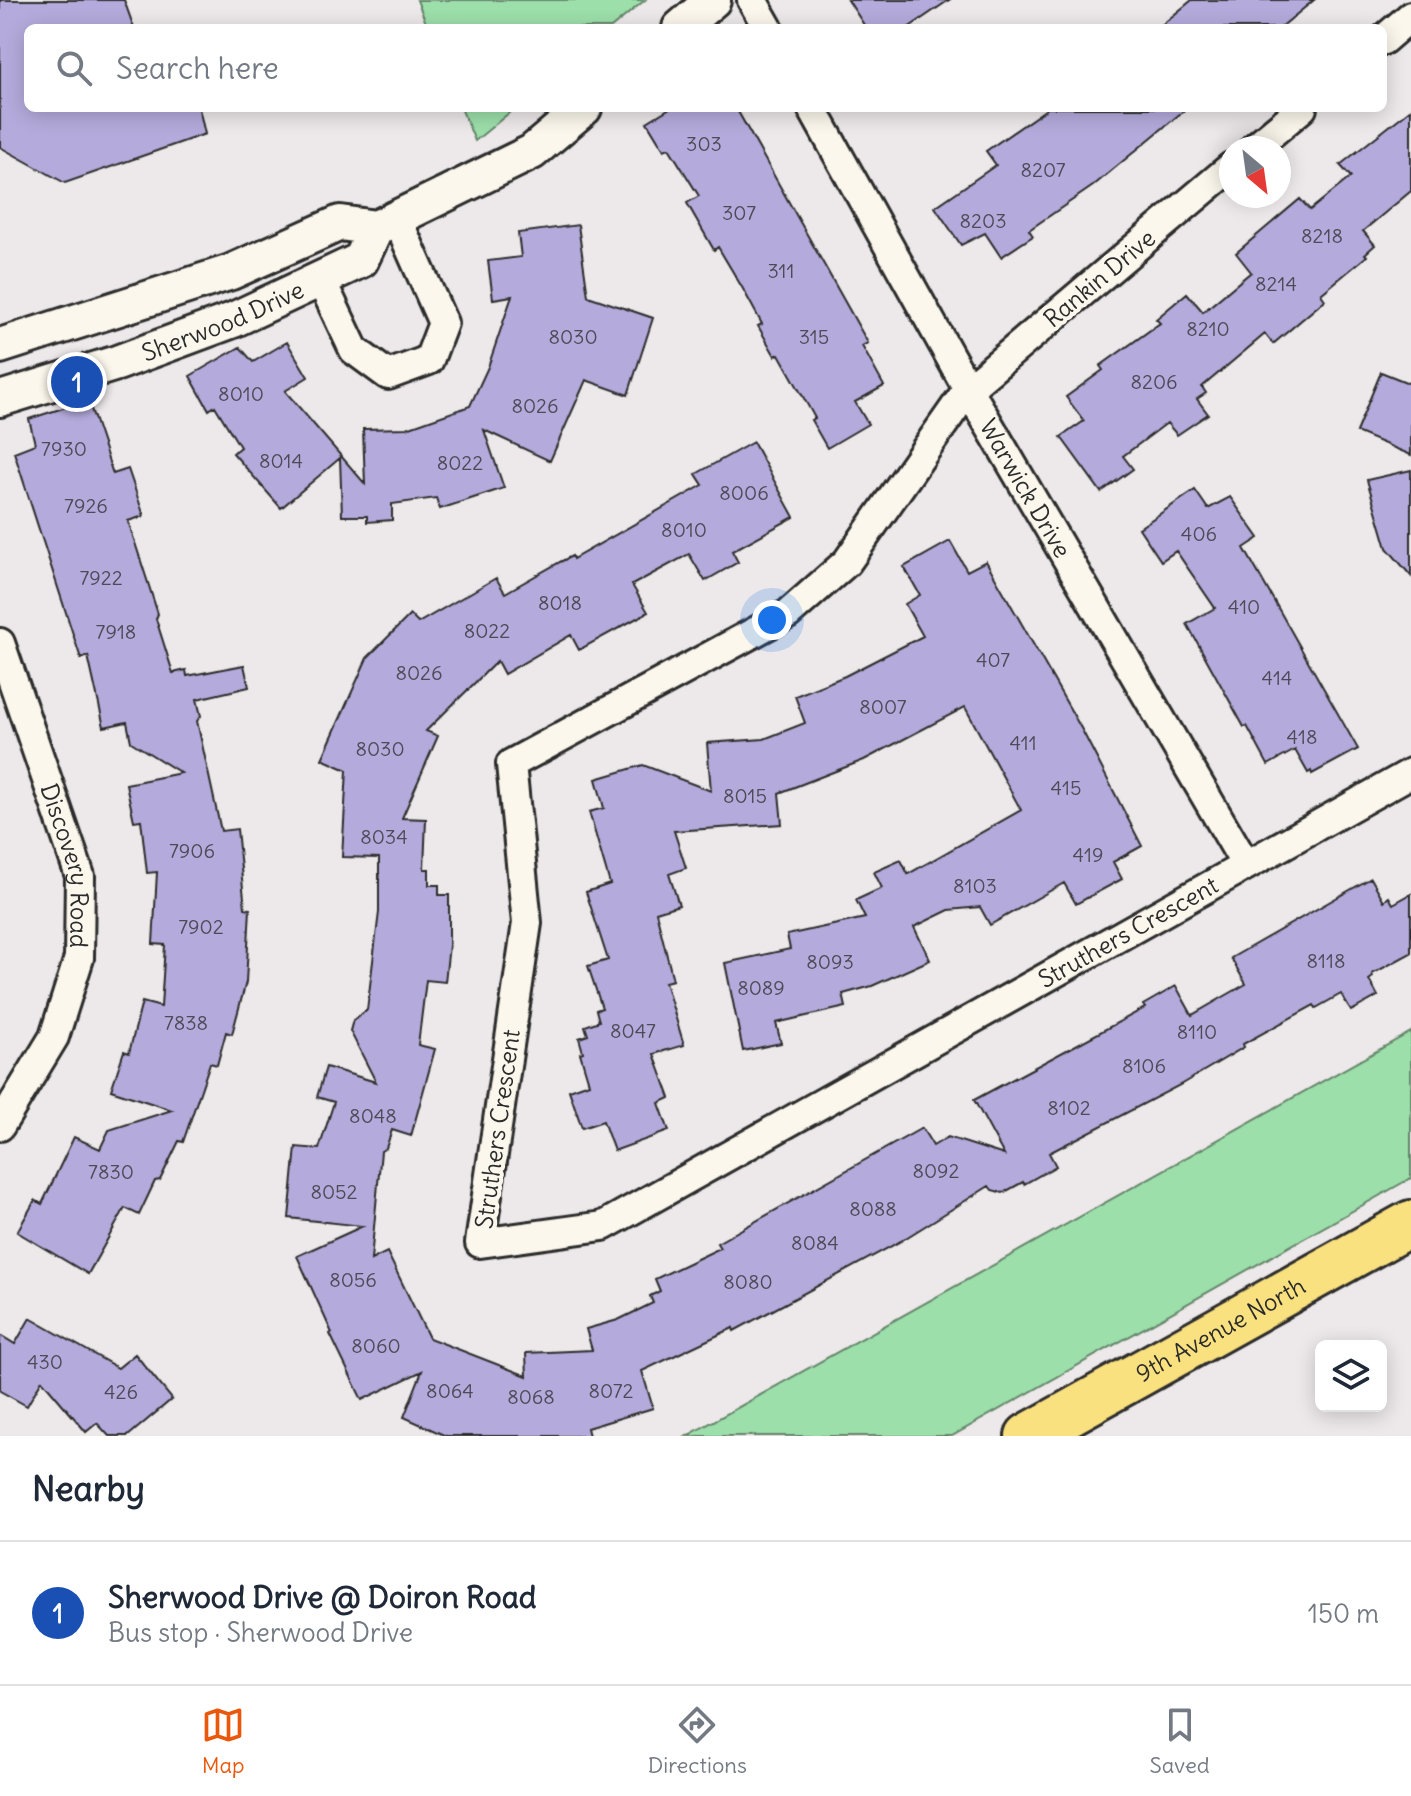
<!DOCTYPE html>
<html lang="en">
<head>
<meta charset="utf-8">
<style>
  :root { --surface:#fff; --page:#f6f6f7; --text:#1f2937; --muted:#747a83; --line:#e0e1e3; --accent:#ea580c }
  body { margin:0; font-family:Delius,sans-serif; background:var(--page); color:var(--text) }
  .controls { position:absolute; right:24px; bottom:24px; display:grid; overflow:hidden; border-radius:12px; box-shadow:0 4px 20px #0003 }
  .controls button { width:72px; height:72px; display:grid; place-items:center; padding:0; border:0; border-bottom:2px solid var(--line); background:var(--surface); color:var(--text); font:40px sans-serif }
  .compass { position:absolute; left:1219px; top:136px; width:72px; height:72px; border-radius:50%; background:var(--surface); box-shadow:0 4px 20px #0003; rotate:151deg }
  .you { position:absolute; left:772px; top:620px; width:28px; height:28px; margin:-20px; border:6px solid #fff; border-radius:50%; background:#1a73e8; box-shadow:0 0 0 12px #1a73e833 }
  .badge { display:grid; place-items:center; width:52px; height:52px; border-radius:50%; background:var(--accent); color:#fff; font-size:26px; font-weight:700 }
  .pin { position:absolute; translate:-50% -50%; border:4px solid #fff; box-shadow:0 2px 8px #0006 }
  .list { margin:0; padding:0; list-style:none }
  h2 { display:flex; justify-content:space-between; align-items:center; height:104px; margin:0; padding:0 32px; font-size:34px }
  h2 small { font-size:26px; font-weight:400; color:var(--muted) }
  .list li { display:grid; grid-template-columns:52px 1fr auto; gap:24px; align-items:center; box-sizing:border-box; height:144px; padding:0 32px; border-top:2px solid var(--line) }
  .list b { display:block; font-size:30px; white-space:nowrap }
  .list p { margin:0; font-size:26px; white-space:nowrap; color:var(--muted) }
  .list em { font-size:26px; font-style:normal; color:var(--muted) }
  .icon { flex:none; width:44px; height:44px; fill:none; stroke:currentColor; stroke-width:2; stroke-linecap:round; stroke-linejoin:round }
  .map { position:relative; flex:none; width:1411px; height:1436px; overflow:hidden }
  .search { position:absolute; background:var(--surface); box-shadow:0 4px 20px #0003; left:24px; right:24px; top:24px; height:88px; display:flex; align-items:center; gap:20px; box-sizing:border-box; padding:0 28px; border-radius:12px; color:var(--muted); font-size:30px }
  .sheet { height:248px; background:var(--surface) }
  nav { display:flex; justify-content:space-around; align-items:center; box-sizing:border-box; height:112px; border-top:2px solid var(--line); background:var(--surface); font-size:22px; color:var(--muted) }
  nav a { display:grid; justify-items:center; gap:4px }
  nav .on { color:var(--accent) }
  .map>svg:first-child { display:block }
  .green { fill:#9cdfaa; stroke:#64856a; stroke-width:2 }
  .building { fill:#b4abdc; stroke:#2b2b2b; stroke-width:2 }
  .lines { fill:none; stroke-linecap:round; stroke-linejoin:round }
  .minor-casing { stroke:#2b2b2b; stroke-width:34 }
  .tertiary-casing { stroke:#2b2b2b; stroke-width:40 }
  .primary-casing { stroke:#2b2b2b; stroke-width:50 }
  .minor { stroke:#fbf7ec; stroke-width:28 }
  .tertiary { stroke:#fbf7ec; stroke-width:34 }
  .primary { stroke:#fae180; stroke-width:44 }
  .labels { text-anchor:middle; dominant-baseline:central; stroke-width:8; stroke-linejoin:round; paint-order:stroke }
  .number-label { font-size:20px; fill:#4d4b57 }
  .street-label { font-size:24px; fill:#2b2b2b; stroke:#fbf7ec }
</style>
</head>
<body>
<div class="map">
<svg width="1411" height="1436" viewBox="0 0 1411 1436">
  <rect width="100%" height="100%" fill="#ede8e9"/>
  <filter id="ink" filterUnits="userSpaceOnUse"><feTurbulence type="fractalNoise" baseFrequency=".0125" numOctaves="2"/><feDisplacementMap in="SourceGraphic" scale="16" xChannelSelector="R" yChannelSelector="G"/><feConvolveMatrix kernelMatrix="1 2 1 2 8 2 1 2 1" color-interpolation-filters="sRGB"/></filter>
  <g filter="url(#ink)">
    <path class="green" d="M417 0H645L611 28H428Z
      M461 108H515L475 141Z
      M1411 1032V1178L952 1436H687Z"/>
    <path class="building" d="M0 0H124L134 28H28V108H199L205 134 65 183 0 147Z
      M848 0H949L908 28H866Z
      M1192 0H1314L1280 28H1158Z
      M670 108H736L868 343 862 346 884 386 855 402 868 424 827 448 811 420 815 418 779 354 775 356 758 326 762 324 743 289 718 247 714 250 687 203 699 196 669 148 664 150 647 122Z
      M1048 108H1187L1093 186 1029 230 1033 236 1001 257 985 233 961 245 935 207 996 165 986 151Z
      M1411 109V191L1363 231 1375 245 1365 254 1367 256 1321 294 1325 300 1273 344 1265 334 1202 387 1206 393 1197 399 1208 414 1177 435 1167 423 1123 456 1133 469 1101 492 1061 437 1084 421 1066 397 1103 370 1100 366 1160 323 1156 319 1187 293 1203 312 1251 272 1236 253 1300 199 1310 210 1351 177 1340 165Z
      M578 225 588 296 653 318 628 395 586 380 550 461 484 430 504 488 440 509 436 498 392 504V520L367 522V516H342L340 458 281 508 233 453 240 447 215 406 209 410 190 376 240 347 253 362 287 342 308 377 285 391 365 484 363 429 407 428 470 406 488 367 512 296 493 299 488 261 521 257 518 233Z
      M1381 372 1411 384V455L1356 432Z
      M88 400 113 474 128 469 144 516 128 521 158 614 156 619 173 673 186 670 187 676 244 665 249 687 197 699 201 716 197 721 221 831 237 829 245 908 250 909 246 982 232 1034 226 1032 217 1065 210 1063 183 1142 179 1141 160 1180 155 1181 139 1215 125 1208 88 1274 17 1232 35 1200 42 1204 74 1137 100 1149 109 1130 172 1110 111 1090 124 1051 129 1053 142 1002 161 1007 165 945 153 944 157 872 147 873 141 820 134 821 126 784 181 773 131 742 127 722 104 727 88 656 81 659 14 452 35 444 29 419Z
      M753 442 794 517 732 551 738 562 705 581 689 554 632 585 648 612 579 650 571 635 504 674 497 661 426 731 438 736 402 818 426 819 424 869H429V885H439V895H449V945L445 982 426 980 418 1045 435 1049 411 1136 392 1130 386 1148 381 1151 371 1260 387 1252 429 1338 527 1376 526 1353 592 1350 586 1329 618 1320 653 1303 650 1296 660 1291 655 1279 720 1248 717 1243 922 1128 933 1146 948 1137 1004 1155 974 1100 1145 1008 1143 1005 1176 986 1192 1015 1218 1000 1246 984 1231 958 1371 878 1384 901 1389 897 1393 904 1411 894V953L1372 974 1373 977 1369 980 1378 996 1351 1011 1341 994 1316 1008 1314 1005 1243 1044 1244 1047 1180 1085 1049 1153 1056 1166 1024 1184 1023 1182 1003 1193 992 1190 989 1186 901 1241 734 1331 733 1328 642 1371 653 1408 587 1428 589 1436H446L404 1417 422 1371 362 1400 330 1334 332 1333 297 1256 363 1226 289 1218 296 1147 319 1149 334 1102 317 1097 326 1067 376 1082 350 1031 353 1020 367 1010 379 912V858L342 857 347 770 322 759 367 658 410 615 418 623 496 578 505 593 560 562 572 556 573 559 703 485 696 474Z
      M1411 470V576L1387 548 1367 480Z
      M1195 490 1208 509 1230 497 1259 538 1244 548 1358 749 1312 774 1311 771 1308 773 1295 750 1268 765 1247 726 1244 727 1187 624 1215 608 1176 551 1161 561 1139 528Z
      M950 541 967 571 986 561 1082 730 1142 846 1113 862 1122 879 1076 904 1064 883 990 925 980 907 949 910 914 927 930 960 872 986 843 994 846 1007 776 1023 781 1043 743 1051 725 963 790 949 787 935 865 918 856 900 882 888 874 872 901 860 908 874 1021 810 965 707 864 760 779 793 782 824 674 831 686 868 669 874 679 905 656 912 673 980 665 982 684 1045 654 1054 670 1098 659 1103 669 1131 614 1151 603 1121 582 1128 569 1090 589 1083 580 1053 583 1052 579 1038 588 1035 585 1026 599 1021 596 1010 602 1008 588 966 608 960 586 892 610 884 589 812 604 808 596 779 643 765 711 791 707 743 764 739 805 723 795 696 845 676 923 636 905 604 920 595 904 567Z
      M30 1318 118 1368 135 1354 172 1399 128 1436H109L97 1423 86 1432 42 1380 27 1406 0 1391V1335L15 1344Z"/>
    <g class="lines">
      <defs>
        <g id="minor">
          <path d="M752 0 768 28"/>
          <path d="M1383 40 1411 16"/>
          <path id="s1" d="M812 108 968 389 1246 865"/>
          <path d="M1254 148 1302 108"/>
          <path id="s2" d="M1231 167 968 389 847 562 788 614 511 764 527 923 480 1243 603 1226 1411 773"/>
          <path d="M321 280 354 350 388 375 429 360 443 323 397 219"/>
          <path id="s3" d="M0 643 80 876 79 958 54 1037 0 1126"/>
        </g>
        <g id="tertiary">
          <path d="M680 28 713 0"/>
          <path d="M0 346 231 272 340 223 376 228 532 152 584 108"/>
          <path id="s4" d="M0 399 117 363 233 320 361 260 376 228"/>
        </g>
        <g id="primary">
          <path id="s5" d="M1028 1436 1411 1223"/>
        </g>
      </defs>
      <use href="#minor" class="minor-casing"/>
      <use href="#tertiary" class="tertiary-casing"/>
      <use href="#primary" class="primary-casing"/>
      <use href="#minor" class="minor"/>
      <use href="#tertiary" class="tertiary"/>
      <use href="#primary" class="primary"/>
    </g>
  </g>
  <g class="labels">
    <g class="number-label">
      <text x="704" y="143">303</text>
      <text x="1043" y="169">8207</text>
      <text x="739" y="212">307</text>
      <text x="983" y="220">8203</text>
      <text x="1322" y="235">8218</text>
      <text x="781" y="270">311</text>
      <text x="1276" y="283">8214</text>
      <text x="1208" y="328">8210</text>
      <text x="573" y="336">8030</text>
      <text x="814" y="336">315</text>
      <text x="1154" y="381">8206</text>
      <text x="241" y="393">8010</text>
      <text x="535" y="405">8026</text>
      <text x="64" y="448">7930</text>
      <text x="281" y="460">8014</text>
      <text x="460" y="462">8022</text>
      <text x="744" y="492">8006</text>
      <text x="86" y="505">7926</text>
      <text x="684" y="529">8010</text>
      <text x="1199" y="533">406</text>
      <text x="101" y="577">7922</text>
      <text x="560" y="602">8018</text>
      <text x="1244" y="606">410</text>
      <text x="487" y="630">8022</text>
      <text x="116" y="631">7918</text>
      <text x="993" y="659">407</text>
      <text x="419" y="672">8026</text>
      <text x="1277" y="677">414</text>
      <text x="883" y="706">8007</text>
      <text x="1302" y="736">418</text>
      <text x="1023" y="742">411</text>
      <text x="380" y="748">8030</text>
      <text x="1066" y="787">415</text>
      <text x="745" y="795">8015</text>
      <text x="384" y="836">8034</text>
      <text x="192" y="850">7906</text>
      <text x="1088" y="854">419</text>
      <text x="975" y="885">8103</text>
      <text x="201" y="926">7902</text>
      <text x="1326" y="960">8118</text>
      <text x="830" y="961">8093</text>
      <text x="761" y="987">8089</text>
      <text x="186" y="1022">7838</text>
      <text x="633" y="1030">8047</text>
      <text x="1197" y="1031">8110</text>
      <text x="1144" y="1065">8106</text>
      <text x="1069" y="1107">8102</text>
      <text x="373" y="1115">8048</text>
      <text x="936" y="1170">8092</text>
      <text x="111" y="1171">7830</text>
      <text x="334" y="1191">8052</text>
      <text x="873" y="1208">8088</text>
      <text x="815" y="1242">8084</text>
      <text x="353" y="1279">8056</text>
      <text x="748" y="1281">8080</text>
      <text x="376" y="1345">8060</text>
      <text x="45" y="1361">430</text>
      <text x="450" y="1390">8064</text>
      <text x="611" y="1390">8072</text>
      <text x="121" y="1391">426</text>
      <text x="531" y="1396">8068</text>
    </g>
    <g class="street-label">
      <text transform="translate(1099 278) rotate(-40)">Rankin Drive</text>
      <text stroke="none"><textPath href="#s4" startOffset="236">Sherwood Drive</textPath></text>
      <text stroke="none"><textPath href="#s1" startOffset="436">Warwick Drive</textPath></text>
      <text stroke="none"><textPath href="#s3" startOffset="234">Discovery Road</textPath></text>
      <text stroke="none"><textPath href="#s2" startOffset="2158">Struthers Crescent</textPath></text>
      <text transform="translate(497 1129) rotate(-82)">Struthers Crescent</text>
      <text stroke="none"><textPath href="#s5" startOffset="220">9th Avenue North</textPath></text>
    </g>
  </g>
</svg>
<div class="controls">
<button><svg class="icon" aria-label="layers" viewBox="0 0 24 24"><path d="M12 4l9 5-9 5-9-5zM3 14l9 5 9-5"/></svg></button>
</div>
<svg class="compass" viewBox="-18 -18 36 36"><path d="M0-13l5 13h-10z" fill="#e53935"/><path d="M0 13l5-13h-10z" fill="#747a83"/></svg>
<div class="you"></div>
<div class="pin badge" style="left:77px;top:382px;background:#1a4fb4">1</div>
<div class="search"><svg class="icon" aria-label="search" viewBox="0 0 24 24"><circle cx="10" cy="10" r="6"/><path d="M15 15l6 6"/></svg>Search here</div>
</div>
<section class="sheet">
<h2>Nearby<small></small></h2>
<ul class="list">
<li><span class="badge" style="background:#1a4fb4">1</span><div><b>Sherwood Drive @ Doiron Road</b><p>Bus stop · Sherwood Drive</p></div><em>150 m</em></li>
</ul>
</section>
<nav>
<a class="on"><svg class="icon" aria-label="map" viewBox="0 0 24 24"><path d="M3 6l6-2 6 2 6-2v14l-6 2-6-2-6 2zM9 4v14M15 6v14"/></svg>Map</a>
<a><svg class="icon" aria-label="directions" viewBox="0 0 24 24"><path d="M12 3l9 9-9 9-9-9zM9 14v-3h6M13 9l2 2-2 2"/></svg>Directions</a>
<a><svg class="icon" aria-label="saved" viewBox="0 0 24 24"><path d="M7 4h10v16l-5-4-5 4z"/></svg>Saved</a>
</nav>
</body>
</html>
